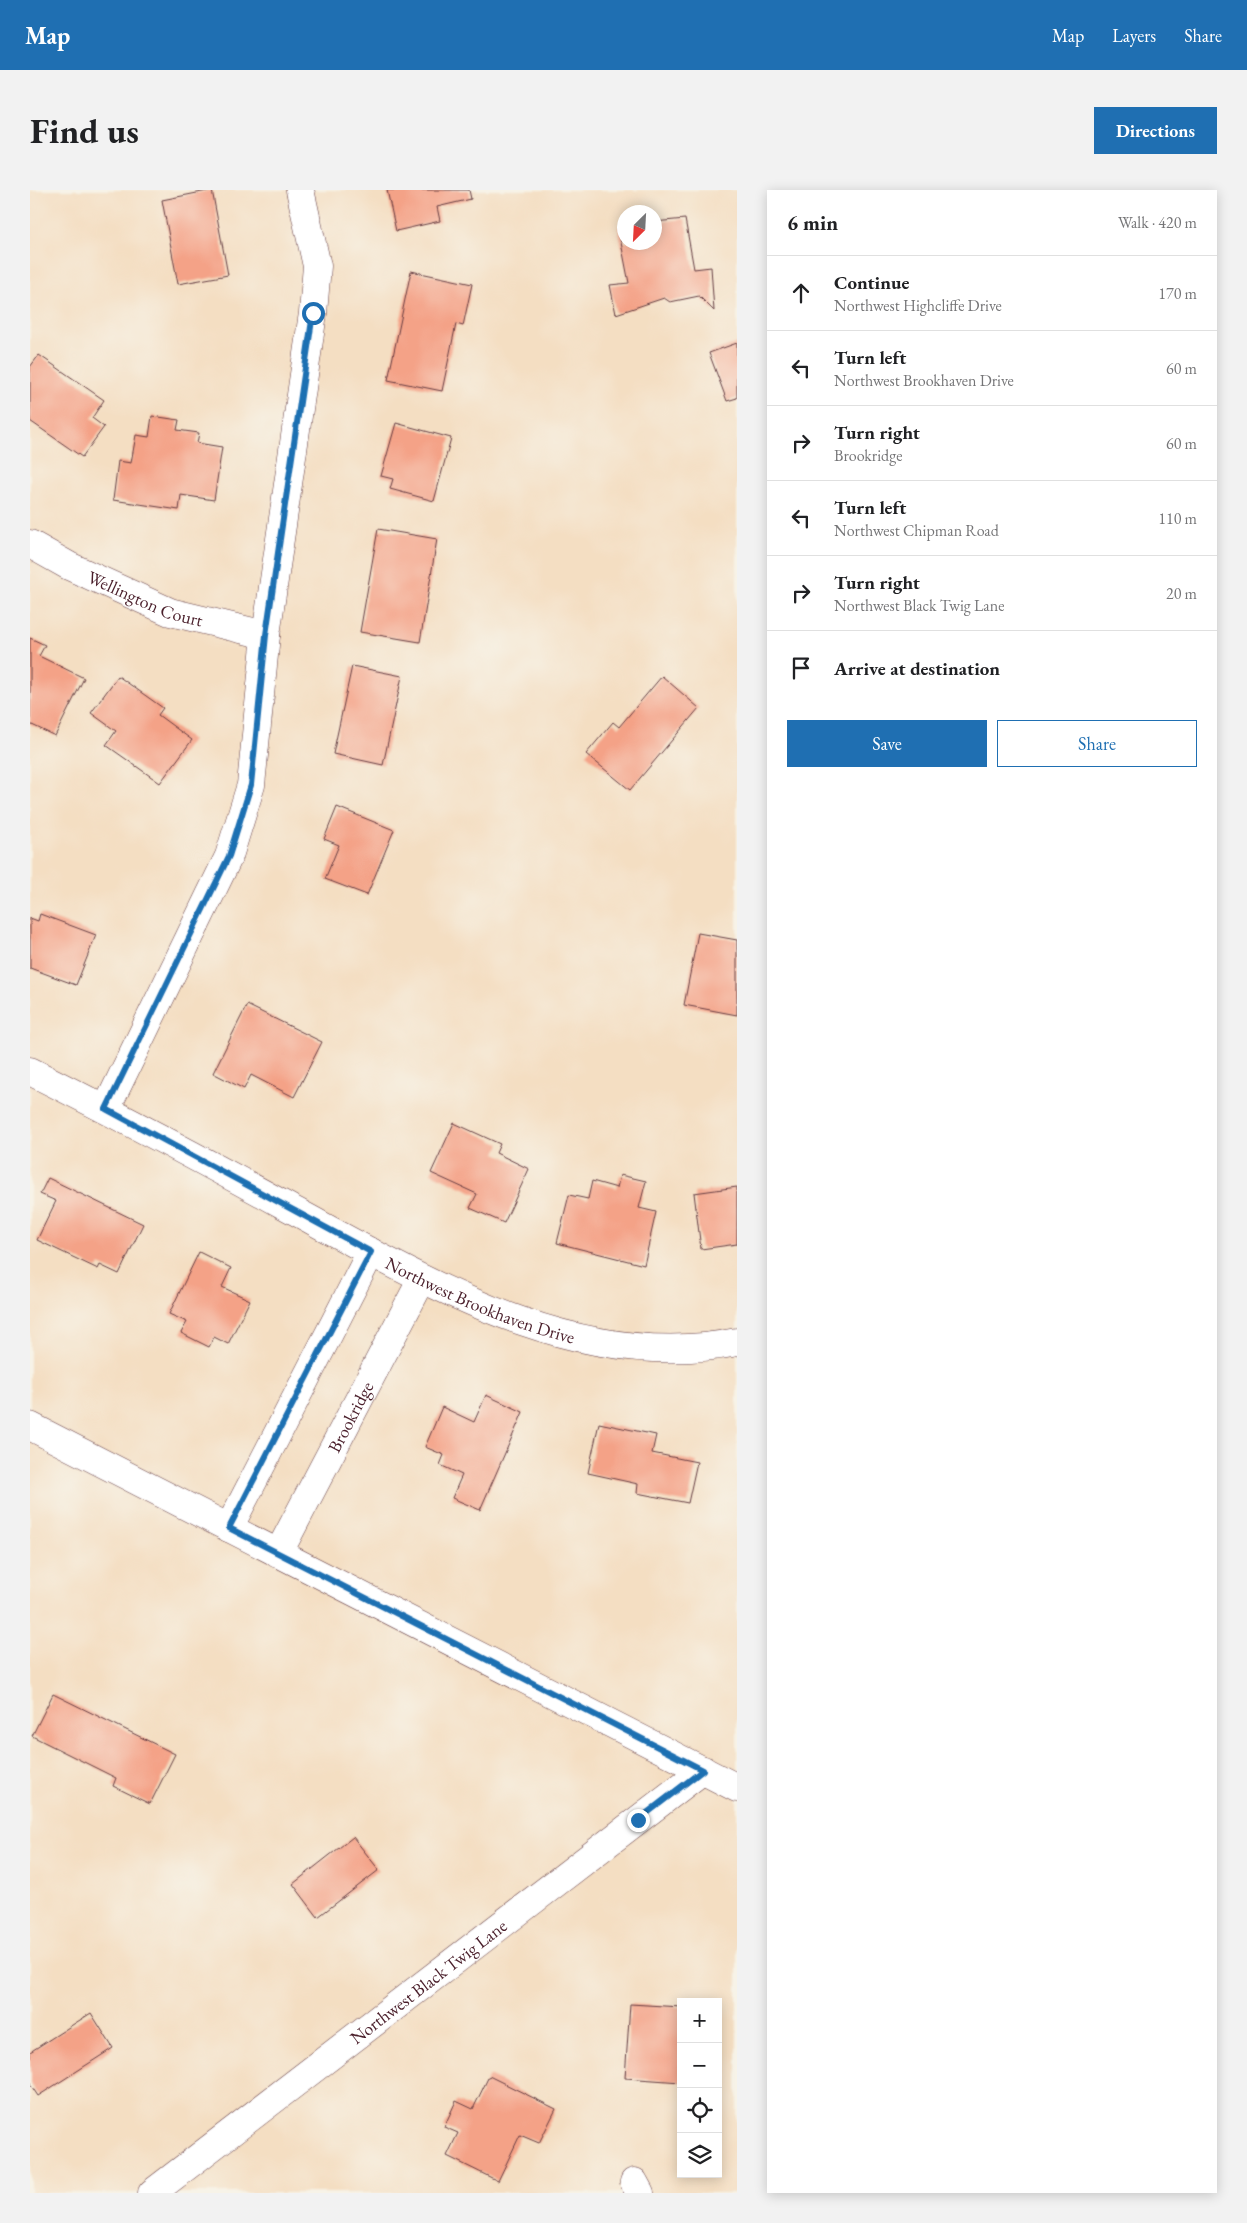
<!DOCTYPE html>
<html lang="en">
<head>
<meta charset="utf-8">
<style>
  :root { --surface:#fff; --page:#f2f2f2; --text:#202124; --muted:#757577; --line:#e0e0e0; --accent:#1f6fb2 }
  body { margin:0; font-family:"EB Garamond",serif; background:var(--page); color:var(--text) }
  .controls { position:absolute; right:15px; bottom:15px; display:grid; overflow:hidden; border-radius:0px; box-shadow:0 2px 12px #0003 }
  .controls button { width:45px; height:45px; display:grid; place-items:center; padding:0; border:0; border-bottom:1px solid var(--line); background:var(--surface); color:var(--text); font:25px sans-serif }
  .compass { position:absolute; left:587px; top:15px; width:45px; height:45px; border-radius:50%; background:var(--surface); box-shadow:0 2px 12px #0003; rotate:204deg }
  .stop { position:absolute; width:15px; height:15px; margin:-11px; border:4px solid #1f6fb2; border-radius:50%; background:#fff }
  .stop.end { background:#1f6fb2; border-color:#fff; box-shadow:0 1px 5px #0008 }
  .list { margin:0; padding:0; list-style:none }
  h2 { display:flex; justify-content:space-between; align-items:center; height:65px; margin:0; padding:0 20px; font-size:21px }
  h2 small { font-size:16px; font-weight:400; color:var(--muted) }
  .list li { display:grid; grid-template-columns:32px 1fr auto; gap:15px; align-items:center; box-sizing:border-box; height:75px; padding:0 20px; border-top:1px solid var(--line) }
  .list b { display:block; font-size:19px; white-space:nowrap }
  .list p { margin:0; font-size:16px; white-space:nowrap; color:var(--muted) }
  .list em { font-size:16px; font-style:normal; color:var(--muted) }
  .actions { display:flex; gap:10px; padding:15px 20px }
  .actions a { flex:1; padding:11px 0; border:1px solid var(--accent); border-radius:0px; text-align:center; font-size:18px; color:var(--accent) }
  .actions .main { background:var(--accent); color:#fff }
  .icon { flex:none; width:28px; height:28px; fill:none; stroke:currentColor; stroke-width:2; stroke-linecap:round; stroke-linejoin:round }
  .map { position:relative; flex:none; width:707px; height:2003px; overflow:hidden; border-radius:0px }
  header { display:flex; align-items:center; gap:30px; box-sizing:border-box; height:70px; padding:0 25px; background:var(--accent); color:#fff }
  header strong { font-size:24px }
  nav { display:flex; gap:28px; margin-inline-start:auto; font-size:18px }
  .intro { display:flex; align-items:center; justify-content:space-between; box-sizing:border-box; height:120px; padding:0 30px }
  h1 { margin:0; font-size:35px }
  .button { padding:12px 22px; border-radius:0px; background:var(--accent); color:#fff; font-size:18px; font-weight:700 }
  main { display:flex; gap:30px; padding:0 30px }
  aside { flex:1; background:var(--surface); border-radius:0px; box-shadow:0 2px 12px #0003 }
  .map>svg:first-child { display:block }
  .building { fill:#f4a287 }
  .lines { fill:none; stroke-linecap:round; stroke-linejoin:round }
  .minor-casing { stroke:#643c42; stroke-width:29 }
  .major-casing { stroke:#643c42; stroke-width:29 }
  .minor { stroke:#fff; stroke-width:28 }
  .major { stroke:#fff; stroke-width:28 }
  .route { stroke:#1f6fb2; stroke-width:6 }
  .labels { text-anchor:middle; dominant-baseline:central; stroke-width:4; stroke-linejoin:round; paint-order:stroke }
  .street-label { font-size:18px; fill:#4a1f2b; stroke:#f7f3e8 }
</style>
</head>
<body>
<header>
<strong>Map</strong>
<nav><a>Map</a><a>Layers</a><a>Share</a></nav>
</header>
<div class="intro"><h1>Find us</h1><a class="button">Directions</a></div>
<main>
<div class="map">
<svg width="707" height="2003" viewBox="0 0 707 2003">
  <rect width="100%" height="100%" fill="#f7f3e8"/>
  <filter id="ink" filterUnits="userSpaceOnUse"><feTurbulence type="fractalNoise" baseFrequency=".02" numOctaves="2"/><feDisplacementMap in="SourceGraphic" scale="10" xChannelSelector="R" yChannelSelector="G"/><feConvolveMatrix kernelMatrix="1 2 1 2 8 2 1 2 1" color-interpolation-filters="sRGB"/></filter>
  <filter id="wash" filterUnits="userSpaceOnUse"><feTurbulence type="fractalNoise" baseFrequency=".0096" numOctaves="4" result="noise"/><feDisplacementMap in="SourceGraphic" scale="20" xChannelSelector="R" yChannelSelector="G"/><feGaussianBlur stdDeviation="1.12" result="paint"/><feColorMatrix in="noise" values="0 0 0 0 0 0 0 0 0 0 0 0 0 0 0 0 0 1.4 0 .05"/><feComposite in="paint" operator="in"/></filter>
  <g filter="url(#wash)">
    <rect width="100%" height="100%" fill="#f4dec2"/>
    <g id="blocks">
      <path class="building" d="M182 0 198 85 148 94 132 10Z
        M357 0H439L441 9 407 17 410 31 366 41Z
        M655 29 664 79 681 77 684 121 669 106 640 112 634 108 586 124 580 95 599 93 588 37 594 36V52H624V32Z
        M381 81 442 94 433 136 426 134 412 201 358 190Z
        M707 153V208L697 211 679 163Z
        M9 165 74 210 62 228 74 237 52 267 0 231V177Z
        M122 226 149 230 147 240 169 243 167 253 192 257 184 310 151 305 149 320 83 310 88 271 101 273 106 245 119 247Z
        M366 233 421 248 404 311 360 299 363 289 351 286Z
        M348 339 407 349 390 452 330 442Z
        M0 448 15 455 9 466 54 488 25 546 0 534Z
        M322 476 372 486 353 575 303 564Z
        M88 486 133 518 128 525 162 550 130 593 76 555 86 541 61 523Z
        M632 486 669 518 600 600 556 564 583 532 589 537Z
        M307 617 364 640 337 705 295 689 309 655 294 649Z
        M10 724 66 745 46 795 0 778V728L8 731Z
        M668 743 707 750V825L654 815Z
        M217 815 292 852 264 907 221 885 214 899 183 883Z
        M424 933 470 954 466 963 499 979 474 1033 440 1018 447 1004 401 983Z
        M590 985 616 991 609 1018 626 1022 614 1075 527 1053 539 1005 558 1009 562 991 587 998Z
        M18 988 113 1034 89 1084 70 1075 68 1079 7 1050 26 1011 10 1004Z
        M707 997V1054L671 1059 664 1003Z
        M169 1062 201 1078 192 1097 220 1110 198 1154 184 1147 179 1157 151 1143 157 1132 139 1124Z
        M456 1205 493 1222 450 1320 422 1308 432 1285 410 1275 414 1265 395 1257 412 1217 444 1232Z
        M569 1233 626 1245 622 1263 667 1272 658 1313 607 1303 608 1294 558 1283Z
        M23 1504 145 1564 120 1614 83 1596 86 1588 2 1546Z
        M323 1647 349 1680 288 1727 263 1694Z
        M600 1814 651 1817V1892L595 1888Z
        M61 1823 83 1858 8 1906 0 1894V1862Z
        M459 1886 526 1919 509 1953 490 1945 468 1991 417 1966 428 1943 414 1937 426 1911 443 1919Z"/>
    </g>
  </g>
  <g filter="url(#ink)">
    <use href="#blocks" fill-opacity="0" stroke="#643c42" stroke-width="1"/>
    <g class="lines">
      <defs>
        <g id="minor">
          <path id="s1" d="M0 354 39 376 140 422 236 445"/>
          <path id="s2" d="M0 881C86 924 170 969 254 1015 391 1089 545 1185 707 1152"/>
          <path d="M76 919 199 666 221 595 236 445 283 123 287 76 270 0"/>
          <path d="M199 1338 341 1062"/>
          <path id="s3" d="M248 1364 392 1089"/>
          <path d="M604 1992 610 2003"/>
          <path id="s4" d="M122 2003 673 1580"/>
        </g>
        <path id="major" d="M0 1236 707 1598"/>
      </defs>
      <use href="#minor" class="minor-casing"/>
      <use href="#major" class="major-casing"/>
      <use href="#minor" class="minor"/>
      <use href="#major" class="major"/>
    </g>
  </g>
  <g class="lines" filter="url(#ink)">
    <path class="route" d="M283 123 236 445 221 595 199 666 76 919 341 1062 199 1338 673 1580 608 1630"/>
  </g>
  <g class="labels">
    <g class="street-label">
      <text stroke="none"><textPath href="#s1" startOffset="128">Wellington Court</textPath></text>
      <text stroke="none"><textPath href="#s2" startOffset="506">Northwest Brookhaven Drive</textPath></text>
      <text stroke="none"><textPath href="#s3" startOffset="155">Brookridge</textPath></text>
      <text stroke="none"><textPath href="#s4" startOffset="348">Northwest Black Twig Lane</textPath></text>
    </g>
  </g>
</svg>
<div class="controls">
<button>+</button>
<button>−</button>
<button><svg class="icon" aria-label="locate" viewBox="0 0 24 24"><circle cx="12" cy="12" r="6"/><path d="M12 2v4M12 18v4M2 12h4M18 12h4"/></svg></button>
<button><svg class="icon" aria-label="layers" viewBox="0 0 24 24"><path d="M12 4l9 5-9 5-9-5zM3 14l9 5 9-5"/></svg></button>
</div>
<svg class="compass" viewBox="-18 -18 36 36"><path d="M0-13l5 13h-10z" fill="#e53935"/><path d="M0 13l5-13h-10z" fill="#757577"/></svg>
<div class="stop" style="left:283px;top:123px"></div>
<div class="stop end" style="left:608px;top:1630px"></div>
</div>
<aside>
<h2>6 min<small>Walk · 420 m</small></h2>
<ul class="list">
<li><svg class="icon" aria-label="ahead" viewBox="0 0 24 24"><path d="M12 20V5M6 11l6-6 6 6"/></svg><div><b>Continue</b><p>Northwest Highcliffe Drive</p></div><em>170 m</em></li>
<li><svg class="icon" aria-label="left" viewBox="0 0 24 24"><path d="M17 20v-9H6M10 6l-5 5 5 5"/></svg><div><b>Turn left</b><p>Northwest Brookhaven Drive</p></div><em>60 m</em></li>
<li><svg class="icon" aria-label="right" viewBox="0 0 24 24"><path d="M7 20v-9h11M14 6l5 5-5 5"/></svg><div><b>Turn right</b><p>Brookridge</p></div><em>60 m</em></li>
<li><svg class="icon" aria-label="left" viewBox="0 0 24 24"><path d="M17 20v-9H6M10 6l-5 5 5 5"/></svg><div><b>Turn left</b><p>Northwest Chipman Road</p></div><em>110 m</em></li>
<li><svg class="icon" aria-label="right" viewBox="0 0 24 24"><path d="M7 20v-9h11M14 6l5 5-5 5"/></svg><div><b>Turn right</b><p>Northwest Black Twig Lane</p></div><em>20 m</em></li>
<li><svg class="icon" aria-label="arrive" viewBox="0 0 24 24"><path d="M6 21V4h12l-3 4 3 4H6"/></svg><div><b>Arrive at destination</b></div></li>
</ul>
<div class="actions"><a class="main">Save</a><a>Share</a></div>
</aside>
</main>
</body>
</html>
